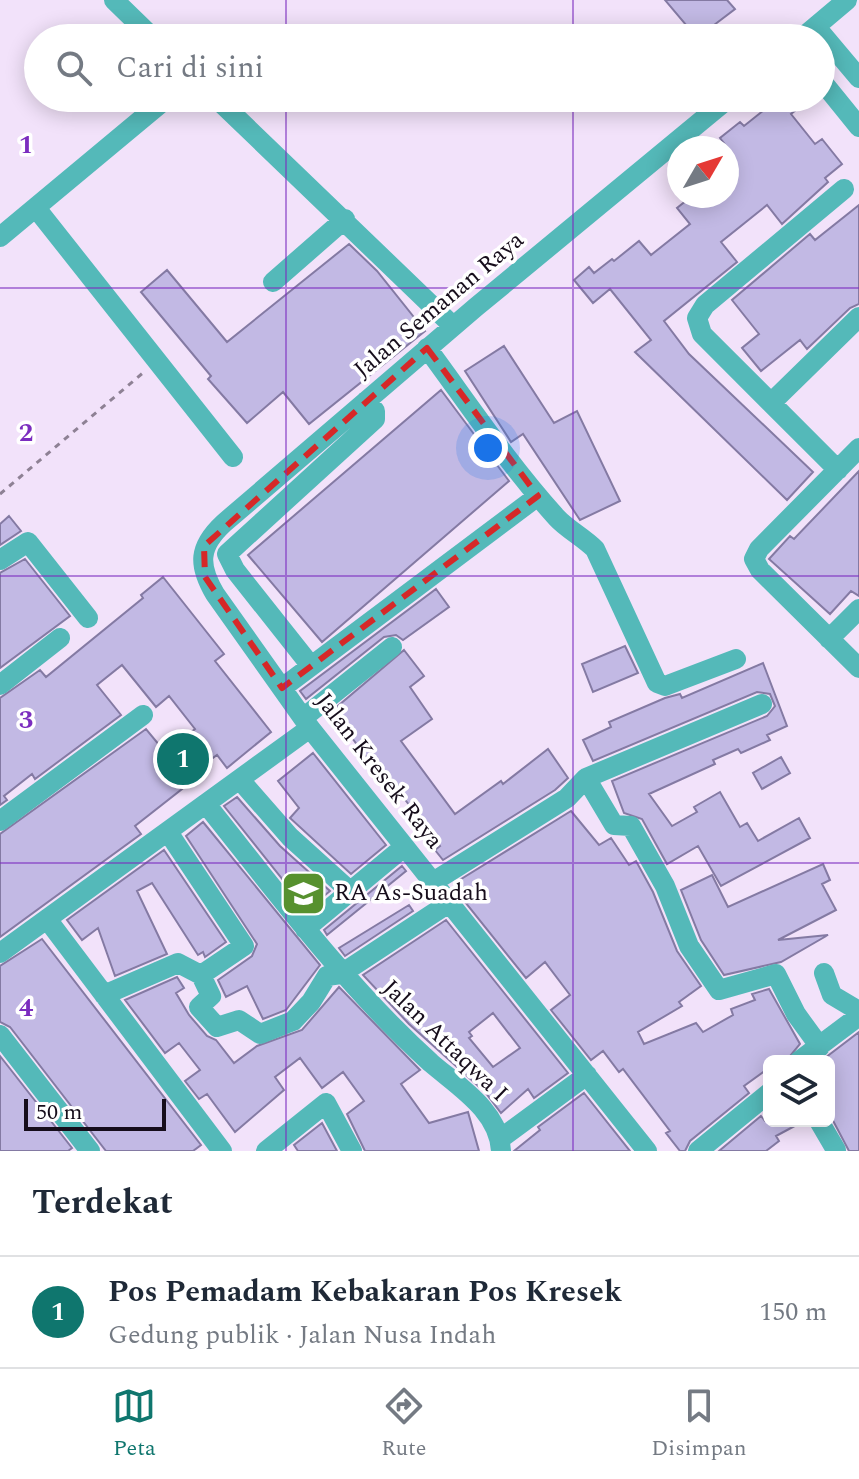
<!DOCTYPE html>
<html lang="id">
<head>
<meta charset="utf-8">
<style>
  :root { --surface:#fff; --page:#f6f6f7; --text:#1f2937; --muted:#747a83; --line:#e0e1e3; --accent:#0f766e }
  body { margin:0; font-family:Spectral,serif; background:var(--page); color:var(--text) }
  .controls { position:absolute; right:24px; bottom:24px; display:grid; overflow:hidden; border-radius:12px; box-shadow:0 4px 20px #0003 }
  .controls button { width:72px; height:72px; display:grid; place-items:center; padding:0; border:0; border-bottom:2px solid var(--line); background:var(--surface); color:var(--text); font:40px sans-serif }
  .compass { position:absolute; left:667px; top:136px; width:72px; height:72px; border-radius:50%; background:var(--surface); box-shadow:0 4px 20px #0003; rotate:51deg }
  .scale { position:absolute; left:24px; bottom:20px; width:142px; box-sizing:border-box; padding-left:8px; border:4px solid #160d1b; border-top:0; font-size:22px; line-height:28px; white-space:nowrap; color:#160d1b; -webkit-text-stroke:6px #fff; paint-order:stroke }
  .you { position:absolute; left:488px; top:448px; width:28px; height:28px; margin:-20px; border:6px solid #fff; border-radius:50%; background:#1a73e8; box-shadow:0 0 0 12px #1a73e833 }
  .badge { display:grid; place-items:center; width:52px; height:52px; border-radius:50%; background:var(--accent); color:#fff; font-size:26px; font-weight:700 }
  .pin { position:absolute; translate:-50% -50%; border:4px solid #fff; box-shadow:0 2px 8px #0006 }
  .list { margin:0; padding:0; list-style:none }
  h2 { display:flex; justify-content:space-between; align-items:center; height:104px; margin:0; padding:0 32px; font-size:34px }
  h2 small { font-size:26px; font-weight:400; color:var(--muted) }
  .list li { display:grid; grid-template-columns:52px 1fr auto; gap:24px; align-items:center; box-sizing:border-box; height:112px; padding:0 32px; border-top:2px solid var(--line) }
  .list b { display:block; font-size:30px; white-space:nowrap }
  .list p { margin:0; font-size:26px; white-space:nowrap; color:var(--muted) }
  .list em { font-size:26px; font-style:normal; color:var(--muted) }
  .icon { flex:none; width:44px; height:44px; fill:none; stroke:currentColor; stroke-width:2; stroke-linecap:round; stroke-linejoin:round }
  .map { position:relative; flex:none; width:859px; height:1151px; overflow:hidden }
  .search { position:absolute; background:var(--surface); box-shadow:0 4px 20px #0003; left:24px; right:24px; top:24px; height:88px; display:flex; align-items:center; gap:20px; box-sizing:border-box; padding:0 28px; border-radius:44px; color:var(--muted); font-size:30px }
  .sheet { height:216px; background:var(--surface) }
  nav { display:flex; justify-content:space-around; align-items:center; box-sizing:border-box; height:112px; border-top:2px solid var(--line); background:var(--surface); font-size:22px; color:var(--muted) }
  nav a { display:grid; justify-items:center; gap:4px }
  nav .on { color:var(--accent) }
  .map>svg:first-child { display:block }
  .building { fill:#c2b9e4; stroke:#847aa3; stroke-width:2; fill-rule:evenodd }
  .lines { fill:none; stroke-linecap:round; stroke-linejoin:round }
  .path { stroke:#8e8194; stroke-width:3; stroke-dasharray:6 6; stroke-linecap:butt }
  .minor { stroke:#54b9b9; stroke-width:20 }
  .marked { fill:none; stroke:#d62828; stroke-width:6; stroke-dasharray:16 10; stroke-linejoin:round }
  .grid { fill:none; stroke:#7b2cbf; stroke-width:2; stroke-opacity:0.55 }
  .labels { text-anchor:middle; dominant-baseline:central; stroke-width:7; stroke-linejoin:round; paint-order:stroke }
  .street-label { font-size:24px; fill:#160d1b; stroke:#fff }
  .poi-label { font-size:24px; fill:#160d1b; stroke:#fff; text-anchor:start }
  .grid-label { font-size:26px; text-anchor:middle; font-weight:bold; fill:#7b2cbf; stroke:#fff; stroke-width:7; stroke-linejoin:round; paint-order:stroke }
</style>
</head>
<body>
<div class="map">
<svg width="859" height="1151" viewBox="0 0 859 1151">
  <rect width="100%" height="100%" fill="#f2e2fa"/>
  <path class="building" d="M665 0H727L735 9 697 38Z
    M779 98H811L791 114 815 144 822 139 842 164 825 178 828 182 782 224 767 205 721 242 737 262 664 321 689 354 813 472 787 500 635 352 651 340 610 289 593 303 574 280 589 267 594 273 612 259 614 261 639 241 651 255 690 224 677 208 692 196H727V147L720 138 740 122 744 126Z
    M859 205V304L850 308 807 349 800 340 761 371 742 348 759 334 732 300 810 234 815 240Z
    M349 244 377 271 425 331 309 424 283 392 247 423 208 379 211 376 141 292 167 270 227 342Z
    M504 346 554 423 577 411 620 501 580 520 523 434 511 442 465 371Z
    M441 390 509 481 322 642 248 555Z
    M859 471V596L851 591 830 614 769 559 790 536 794 539Z
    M9 516 21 531 0 545V524Z
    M25 559 70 616 0 668V573Z
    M163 577 224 654 215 661 271 732 227 768 217 755 178 784 182 789 135 826 141 834 0 937V834L146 729 165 752 195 729 169 696 156 707 122 665 97 685 121 715 35 779 32 774 4 796 7 800 0 805V698L40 670 46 677 143 598 141 595Z
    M436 589 449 607 403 640 396 635 384 637 306 699 300 691Z
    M625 646 638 673 593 692 582 664Z
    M404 650 424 676 410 687 432 719 401 741 455 814 501 781 503 784 548 749 568 778 555 790 443 860 435 850 440 846 388 777 384 781 332 711Z
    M763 663 787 726 767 735 770 740 741 753 738 749 713 760 715 764 649 794 672 826 697 812 694 807 720 792 740 827 747 823 758 841 799 818 810 838 721 886 698 846 667 864 642 819 624 813 612 781 767 716 775 706 770 694 757 692 593 761 583 740 611 727 609 722 665 698 680 694 682 698Z
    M313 753 386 845 351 874 290 818 299 808 278 781Z
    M781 757 790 773 762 789 753 773Z
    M237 797 280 846 330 891 307 910 224 806Z
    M571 811 599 845 611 838 629 865 636 861 653 892 677 951 701 986 679 1002 682 1006 638 1032 644 1044 696 1023 703 1032 733 1015 731 1009 755 1000 752 994 769 989 800 1044 786 1061H769V1068L744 1086 749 1093 690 1141 685 1151H680L666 1133 670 1131 623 1069 619 1072 603 1051 591 1060 551 1010 570 995 545 962 526 978 461 897 467 893 458 881Z
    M203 822 320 965 286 1010 263 1019 247 986 226 997 218 980 252 956 257 944 186 836Z
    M164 850 226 942 205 957 203 952 198 955 152 883 137 891 167 954 115 976 98 928 82 940 67 920Z
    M823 864 830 880 822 884 836 910 778 940 828 935 781 962 724 975 701 940 681 890 712 875 728 907Z
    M402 866 406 871 327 935 324 930Z
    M409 905 413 911 345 956 339 948Z
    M446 920 568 1073 534 1098 528 1089 501 1113 485 1092 409 1024 363 975ZM493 1013 520 1048 493 1067 469 1038 472 1036 469 1032Z
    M42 939 201 1145 193 1151H106L10 1027 0 1022V966Z
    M177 977 184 988 176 993 189 1015 207 1036 216 1040 234 1063 257 1046 302 1030 339 987 420 1070 401 1084 429 1123 468 1112 479 1151H365L347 1114 364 1101 343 1072 322 1088 300 1058 275 1077 284 1090 235 1132 207 1094 199 1099 185 1081 200 1070 179 1043 165 1053 125 1000Z
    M859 1032V1151H849L829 1113V1061H821Z
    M0 1056 72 1148 68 1151H0Z
    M584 1093 630 1151H514L540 1130 538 1127Z
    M761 1116 765 1121H804L776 1136 779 1141 766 1151H719Z
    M322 1123 337 1151H298L294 1145Z"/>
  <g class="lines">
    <path class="path" d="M0 494 144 372"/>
    <path class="minor" d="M114 0 153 38
      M816 27 859 78
      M802 38 847 0
      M821 80 859 127
      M216 98 453 326
      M36 208 233 457
      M0 237 167 98
      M273 282 345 219
      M427 348C469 405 509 465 557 518 567 529 583 537 595 549L657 683 665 686 736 659
      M771 403 859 317
      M859 448 759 549 754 559 760 570 859 668
      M838 470 702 334 697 318 705 305 844 189
      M0 560 28 542 88 618
      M829 639 859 609
      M311 666 235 570 227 554 375 419V411L366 401
      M0 685 60 638
      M282 688 538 496
      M303 718 392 647
      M586 778 762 704
      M240 780 290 837 352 893
      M206 804C278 894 345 985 431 1063 459 1087 499 1111 501 1151
      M0 821 143 715
      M168 832 244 946 201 975
      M433 882 567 798 586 778 614 825 631 826 665 886 689 946 719 990 776 974 796 1014 820 1047
      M47 919 222 1151
      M305 929 404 847
      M0 953 310 728
      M824 973 832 995 859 1011
      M104 995 178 963 201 975 211 996 199 1007 217 1027 239 1020 260 1034 293 1021 311 1002 327 976 341 974 449 903
      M0 1035 90 1151
      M799 1061 859 1016
      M819 1121 836 1150
      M500 1139 587 1075
      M266 1151 326 1103 352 1151
      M647 1151 310 728 215 594C198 565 198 547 224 523L476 307 729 98
      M698 1151 769 1093"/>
  </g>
  <path class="marked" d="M427 348 538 496 282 688 205 577 204 546Z"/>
  <path class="grid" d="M286 0V38M573 0V38M286 98V1151M573 98V1151M0 288H859M0 576H859M0 863H859"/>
  <defs>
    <symbol id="school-square" viewBox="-11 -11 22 22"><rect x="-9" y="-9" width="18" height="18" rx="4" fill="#57912f" stroke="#fff"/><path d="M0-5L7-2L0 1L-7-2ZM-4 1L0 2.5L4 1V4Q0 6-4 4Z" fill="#fff"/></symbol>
  </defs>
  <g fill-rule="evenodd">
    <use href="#school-square" x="278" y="868" width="51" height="51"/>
  </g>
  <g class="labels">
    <g class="street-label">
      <text transform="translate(439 305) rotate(-40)">Jalan Semanan Raya</text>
      <text transform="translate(379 771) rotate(52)">Jalan Kresek Raya</text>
      <text transform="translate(445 1041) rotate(44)">Jalan Attaqwa I</text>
    </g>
    <g class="poi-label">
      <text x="334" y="893">RA As-Suadah</text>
    </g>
  </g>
  <g class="grid-label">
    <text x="26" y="153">1</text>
    <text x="26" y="441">2</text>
    <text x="26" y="728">3</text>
    <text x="26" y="1016">4</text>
  </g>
</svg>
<div class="controls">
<button><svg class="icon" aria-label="layers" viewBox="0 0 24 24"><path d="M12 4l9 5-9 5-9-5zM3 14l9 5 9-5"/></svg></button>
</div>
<svg class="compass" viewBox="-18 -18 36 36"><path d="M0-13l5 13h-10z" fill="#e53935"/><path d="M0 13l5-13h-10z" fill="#747a83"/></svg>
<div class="scale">50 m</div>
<div class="you"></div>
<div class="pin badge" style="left:183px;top:759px">1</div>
<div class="search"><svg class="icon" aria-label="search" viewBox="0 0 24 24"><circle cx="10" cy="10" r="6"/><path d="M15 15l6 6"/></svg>Cari di sini</div>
</div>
<section class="sheet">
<h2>Terdekat<small></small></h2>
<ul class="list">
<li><span class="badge">1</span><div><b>Pos Pemadam Kebakaran Pos Kresek</b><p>Gedung publik · Jalan Nusa Indah</p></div><em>150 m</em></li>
</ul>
</section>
<nav>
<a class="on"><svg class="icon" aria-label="map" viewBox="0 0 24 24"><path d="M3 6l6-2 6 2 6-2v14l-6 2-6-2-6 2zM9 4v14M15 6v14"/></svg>Peta</a>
<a><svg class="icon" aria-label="directions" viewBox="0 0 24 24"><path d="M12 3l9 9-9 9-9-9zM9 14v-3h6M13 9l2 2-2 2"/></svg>Rute</a>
<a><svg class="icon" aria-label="saved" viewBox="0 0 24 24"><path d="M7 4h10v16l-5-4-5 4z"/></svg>Disimpan</a>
</nav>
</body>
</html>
